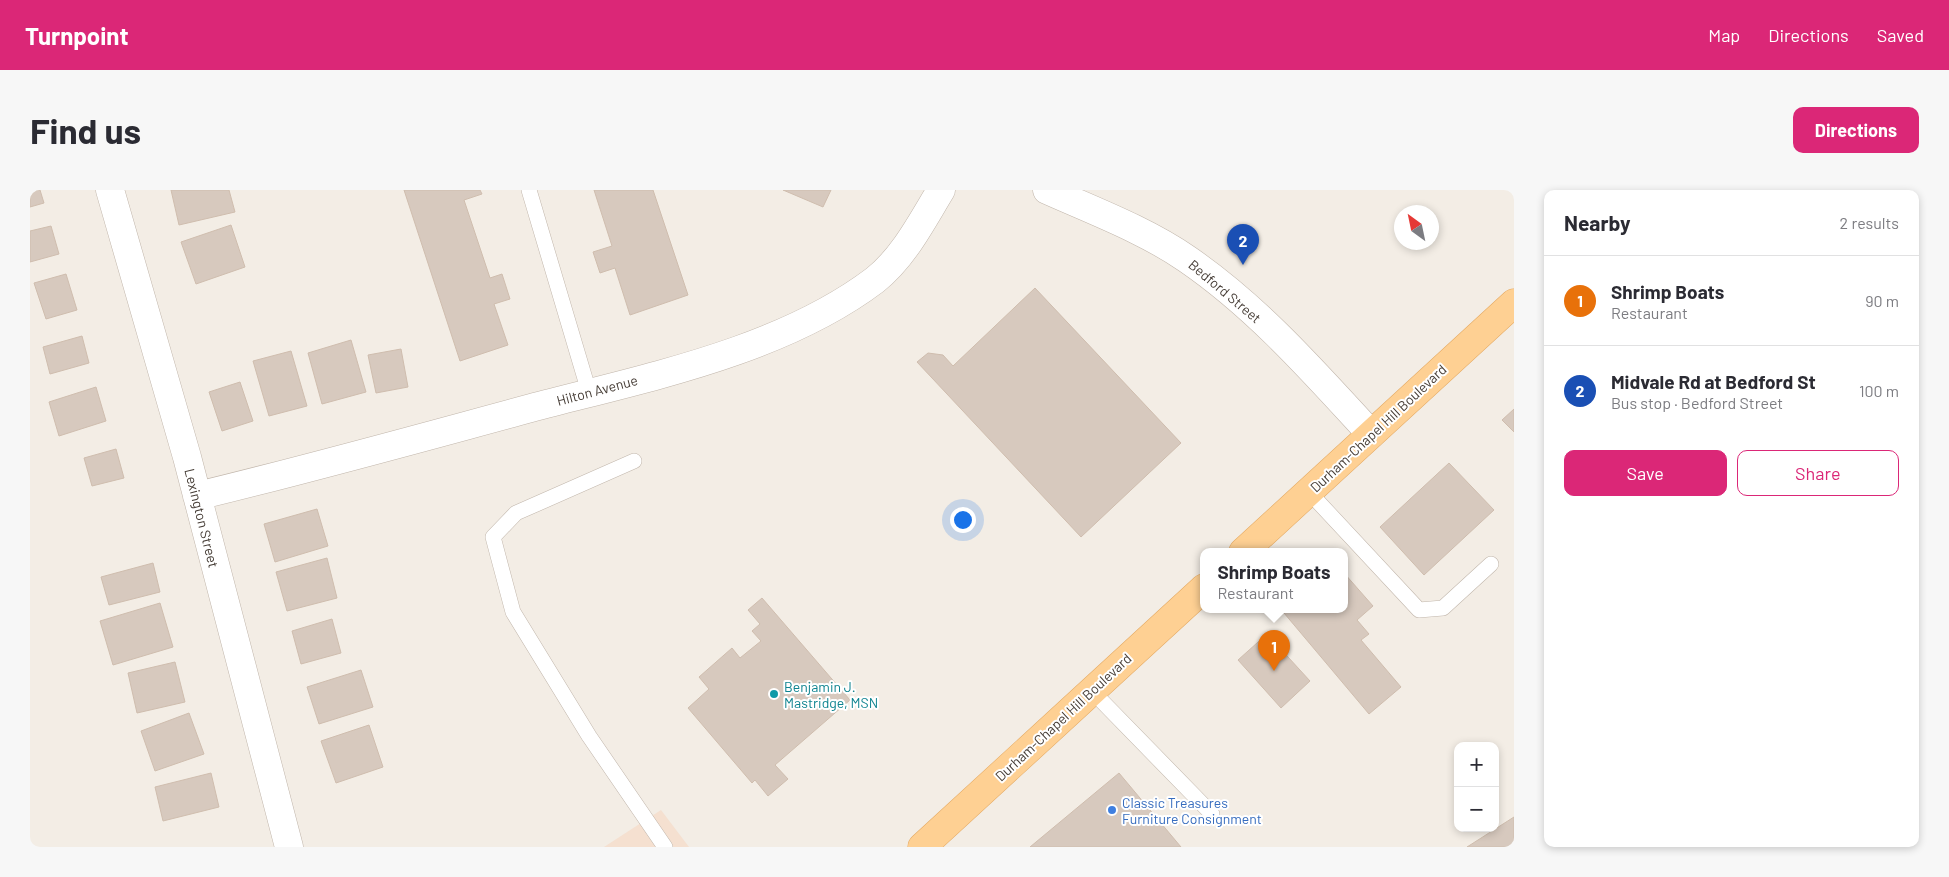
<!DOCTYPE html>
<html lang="en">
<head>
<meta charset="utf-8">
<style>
  :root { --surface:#fff; --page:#f7f7f7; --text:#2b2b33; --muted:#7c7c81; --line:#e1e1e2; --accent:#db2777 }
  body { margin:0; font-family:Barlow,sans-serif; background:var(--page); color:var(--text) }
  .controls { position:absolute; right:15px; bottom:15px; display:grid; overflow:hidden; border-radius:10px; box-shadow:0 2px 8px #0003 }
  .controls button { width:45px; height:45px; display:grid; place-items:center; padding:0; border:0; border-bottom:1px solid var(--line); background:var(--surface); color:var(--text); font:25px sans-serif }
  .compass { position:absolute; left:1364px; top:15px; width:45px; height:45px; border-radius:50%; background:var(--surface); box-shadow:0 2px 8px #0003; rotate:327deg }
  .you { position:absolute; left:932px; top:329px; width:18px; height:18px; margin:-12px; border:4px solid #fff; border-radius:50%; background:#1a73e8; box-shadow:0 0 0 8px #1a73e833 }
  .badge { display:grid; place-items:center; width:32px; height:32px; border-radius:50%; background:var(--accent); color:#fff; font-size:16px; font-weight:700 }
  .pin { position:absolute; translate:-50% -41px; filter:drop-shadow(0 1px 2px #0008) }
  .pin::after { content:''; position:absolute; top:26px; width:18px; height:15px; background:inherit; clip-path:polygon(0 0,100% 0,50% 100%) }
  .popup { position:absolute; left:1170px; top:358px; width:148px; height:65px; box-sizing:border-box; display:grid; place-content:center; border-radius:10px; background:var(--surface); filter:drop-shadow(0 1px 4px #0005); font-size:16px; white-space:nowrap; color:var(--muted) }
  .popup b { font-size:19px; color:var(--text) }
  .popup::after { content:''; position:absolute; left:50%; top:100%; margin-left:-10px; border:10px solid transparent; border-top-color:var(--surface) }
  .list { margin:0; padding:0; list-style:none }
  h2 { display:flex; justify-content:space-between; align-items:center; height:65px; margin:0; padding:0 20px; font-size:21px }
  h2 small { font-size:16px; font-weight:400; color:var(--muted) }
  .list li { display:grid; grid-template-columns:32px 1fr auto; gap:15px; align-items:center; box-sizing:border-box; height:90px; padding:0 20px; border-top:1px solid var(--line) }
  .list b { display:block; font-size:19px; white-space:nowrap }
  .list p { margin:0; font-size:16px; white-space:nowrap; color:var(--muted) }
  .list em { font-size:16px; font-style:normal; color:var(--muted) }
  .actions { display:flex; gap:10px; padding:15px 20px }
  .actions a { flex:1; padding:11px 0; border:1px solid var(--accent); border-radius:10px; text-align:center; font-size:18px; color:var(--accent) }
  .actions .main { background:var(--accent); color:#fff }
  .map { position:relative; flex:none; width:1484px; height:657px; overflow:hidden; border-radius:10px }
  header { display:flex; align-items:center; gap:30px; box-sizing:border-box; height:70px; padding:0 25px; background:var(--accent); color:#fff }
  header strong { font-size:24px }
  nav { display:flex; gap:28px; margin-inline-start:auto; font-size:18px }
  .intro { display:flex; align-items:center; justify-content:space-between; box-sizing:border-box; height:120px; padding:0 30px }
  h1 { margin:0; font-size:35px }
  .button { padding:12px 22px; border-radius:10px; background:var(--accent); color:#fff; font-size:18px; font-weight:700 }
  main { display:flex; gap:30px; padding:0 30px }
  aside { flex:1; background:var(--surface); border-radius:10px; box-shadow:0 2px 8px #0003 }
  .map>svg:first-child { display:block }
  .commercial { fill:#f5e0d0 }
  .building { fill:#d7c9be; stroke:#cfbdae }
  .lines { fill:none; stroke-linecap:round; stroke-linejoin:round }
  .service-casing { stroke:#c1b6ab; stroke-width:16 }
  .minor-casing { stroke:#c1b6ab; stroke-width:29 }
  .primary-casing { stroke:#e4a962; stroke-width:29 }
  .service { stroke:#fff; stroke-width:15 }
  .minor { stroke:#fff; stroke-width:28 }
  .primary { stroke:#fed093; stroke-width:28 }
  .culture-dot { fill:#0f9aa8; stroke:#fff; stroke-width:2 }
  .shop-dot { fill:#3f7fe0; stroke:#fff; stroke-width:2 }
  .labels { text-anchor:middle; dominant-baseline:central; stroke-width:4; stroke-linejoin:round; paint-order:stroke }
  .street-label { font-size:14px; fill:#453c35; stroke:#fff }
  .culture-label { font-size:14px; fill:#0d838f; stroke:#fff; text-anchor:start }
  .shop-label { font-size:14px; fill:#366cbe; stroke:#fff; text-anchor:start }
</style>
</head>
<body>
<header>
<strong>Turnpoint</strong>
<nav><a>Map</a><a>Directions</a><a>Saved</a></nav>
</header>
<div class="intro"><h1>Find us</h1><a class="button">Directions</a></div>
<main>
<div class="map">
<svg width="1484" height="657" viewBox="0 0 1484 657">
  <rect width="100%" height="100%" fill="#f3ede5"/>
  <path class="commercial" d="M631 620 659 657H574Z"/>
  <path class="building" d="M0 0H10L14 13 0 17Z
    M141 0H199L205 22 149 35Z
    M374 0H450L452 4 434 10 460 88 472 84 480 109 464 114 478 155 430 171Z
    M564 0H623L658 105 600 125 585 78 570 83 563 62 582 56Z
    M753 0H801L793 17Z
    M201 35 215 77 166 94 151 52Z
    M21 36 29 64 0 72V41Z
    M36 84 47 120 16 129 4 93Z
    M1005 98 1151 253 1051 347 887 172 898 163 913 165 923 176Z
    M52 146 59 173 20 184 13 157Z
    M321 150 336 202 292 214 278 163Z
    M371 159 378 197 346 203 338 165Z
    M261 161 277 216 239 226 223 171Z
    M210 192 223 231 192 241 179 202Z
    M66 197 76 231 29 246 19 212Z
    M1484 219V242L1472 230Z
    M86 259 94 288 62 296 54 268Z
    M1419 273 1464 320 1394 385 1350 337Z
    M287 319 298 356 245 372 234 334Z
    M297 368 307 408 257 421 246 382Z
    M123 373 130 402 79 415 71 387Z
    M1314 383 1343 416 1327 430 1339 444 1331 450 1371 497 1339 524 1254 423 1258 420H1314Z
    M732 408 820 510 745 575 758 589 738 606 725 590 722 593 658 518 679 499 669 487 702 458 710 468 731 451 722 441 730 434 718 420Z
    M130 413 143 457 83 475 70 431Z
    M302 429 311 463 271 474 262 441Z
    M1237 444 1280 491 1251 518 1208 470Z
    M145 472 155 512 107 523 98 483Z
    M331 480 343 517 289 534 277 497Z
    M159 523 174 564 125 581 111 541Z
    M339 535 353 577 306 593 291 551Z
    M181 583 189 617 133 631 125 597Z
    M1089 583 1151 657H1000Z
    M1484 627V657H1437Z"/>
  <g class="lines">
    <defs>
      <path id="service" d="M499 0 559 202
        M604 271 486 323 463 347 483 422 559 546 635 657
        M1279 302 1389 420 1413 418 1461 374
        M1062 501 1182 624"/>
      <path id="minor" d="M80 0 157 267 259 657
        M1017 0C1064 21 1115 40 1157 69 1227 117 1284 182 1341 244
        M167 306C279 279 390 248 501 218 614 188 750 162 845 90 874 67 892 31 911 0"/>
      <path id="primary" d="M1213 362 1484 113
        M892 657 1174 398"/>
    </defs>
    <use href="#service" class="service-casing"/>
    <use href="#minor" class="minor-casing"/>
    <use href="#primary" class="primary-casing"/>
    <use href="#service" class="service"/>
    <use href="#minor" class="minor"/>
    <use href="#primary" class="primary"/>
  </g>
  <circle class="culture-dot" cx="744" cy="504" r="5"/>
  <circle class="shop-dot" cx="1082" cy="620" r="5"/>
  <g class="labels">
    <g class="street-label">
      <text transform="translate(1195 101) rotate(40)">Bedford Street</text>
      <text transform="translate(567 200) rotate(-15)">Hilton Avenue</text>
      <text transform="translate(1348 238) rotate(-43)">Durham-Chapel Hill Boulevard</text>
      <text transform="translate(172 328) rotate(76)">Lexington Street</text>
      <text transform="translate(1033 527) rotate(-43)">Durham-Chapel Hill Boulevard</text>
    </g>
    <g class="culture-label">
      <text x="754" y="496">Benjamin J.<tspan x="754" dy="16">Mastridge, MSN</tspan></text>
    </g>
    <g class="shop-label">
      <text x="1092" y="612">Classic Treasures<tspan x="1092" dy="16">Furniture Consignment</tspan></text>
    </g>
  </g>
</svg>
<div class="controls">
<button>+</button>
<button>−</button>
</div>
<svg class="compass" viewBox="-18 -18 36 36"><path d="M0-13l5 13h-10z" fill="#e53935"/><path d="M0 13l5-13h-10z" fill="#7c7c81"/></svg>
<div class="you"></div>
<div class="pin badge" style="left:1244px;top:481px;background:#e8710a">1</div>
<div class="popup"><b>Shrimp Boats</b>Restaurant</div>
<div class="pin badge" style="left:1213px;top:75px;background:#1a4fb4">2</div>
</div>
<aside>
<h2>Nearby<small>2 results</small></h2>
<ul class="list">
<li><span class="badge" style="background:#e8710a">1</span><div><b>Shrimp Boats</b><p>Restaurant</p></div><em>90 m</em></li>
<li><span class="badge" style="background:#1a4fb4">2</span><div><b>Midvale Rd at Bedford St</b><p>Bus stop · Bedford Street</p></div><em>100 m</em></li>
</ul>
<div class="actions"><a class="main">Save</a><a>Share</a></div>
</aside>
</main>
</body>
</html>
